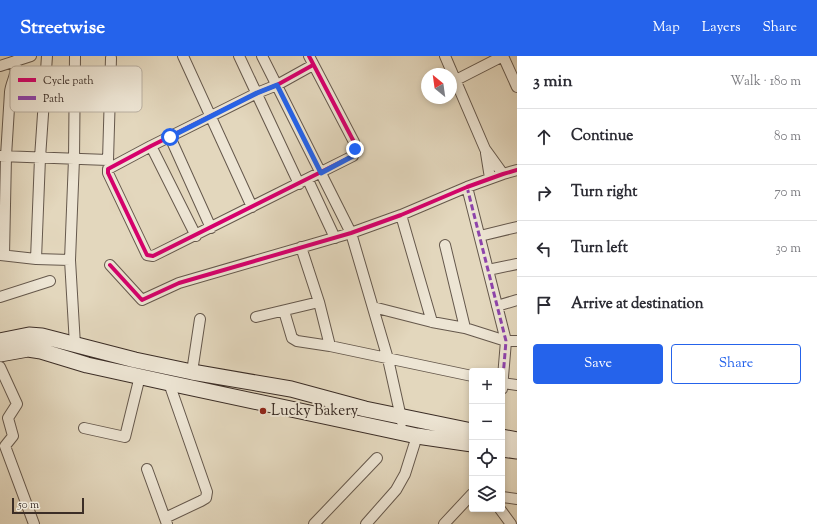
<!DOCTYPE html>
<html lang="en">
<head>
<meta charset="utf-8">
<style>
  :root { --surface:#fff; --page:#f7f7f7; --text:#2b2b33; --muted:#7c7c81; --line:#e1e1e2; --accent:#2563eb }
  body { margin:0; font-family:"Sorts Mill Goudy",serif; background:var(--page); color:var(--text) }
  .controls { position:absolute; right:12px; bottom:12px; display:grid; overflow:hidden; border-radius:4px; box-shadow:0 2px 6px #0003 }
  .controls button { width:36px; height:36px; display:grid; place-items:center; padding:0; border:0; border-bottom:1px solid var(--line); background:var(--surface); color:var(--text); font:20px sans-serif }
  .compass { position:absolute; left:421px; top:12px; width:36px; height:36px; border-radius:50%; background:var(--surface); box-shadow:0 2px 6px #0003; rotate:331deg }
  .scale { position:absolute; left:12px; bottom:10px; width:72px; box-sizing:border-box; padding-left:4px; border:2px solid #3b2d26; border-top:0; font-size:11px; line-height:14px; white-space:nowrap; color:#3b2d26; -webkit-text-stroke:3px #ede5d4; paint-order:stroke }
  .stop { position:absolute; width:12px; height:12px; margin:-9px; border:3px solid #2563eb; border-radius:50%; background:#fff }
  .stop.end { background:#2563eb; border-color:#fff; box-shadow:0 1px 4px #0008 }
  .list { margin:0; padding:0; list-style:none }
  h2 { display:flex; justify-content:space-between; align-items:center; height:52px; margin:0; padding:0 16px; font-size:17px }
  h2 small { font-size:13px; font-weight:400; color:var(--muted) }
  .list li { display:grid; grid-template-columns:26px 1fr auto; gap:12px; align-items:center; box-sizing:border-box; height:56px; padding:0 16px; border-top:1px solid var(--line) }
  .list b { display:block; font-size:15px; white-space:nowrap }
  .list em { font-size:13px; font-style:normal; color:var(--muted) }
  .actions { display:flex; gap:8px; padding:12px 16px }
  .actions a { flex:1; padding:9px 0; border:1px solid var(--accent); border-radius:4px; text-align:center; font-size:14px; color:var(--accent) }
  .actions .main { background:var(--accent); color:#fff }
  .icon { flex:none; width:22px; height:22px; fill:none; stroke:currentColor; stroke-width:2; stroke-linecap:round; stroke-linejoin:round }
  .map { position:relative; flex:none; width:517px; height:468px; overflow:hidden }
  header { display:flex; align-items:center; gap:24px; box-sizing:border-box; height:56px; padding:0 20px; background:var(--accent); color:#fff }
  header strong { font-size:19px }
  nav { display:flex; gap:22px; margin-inline-start:auto; font-size:14px }
  main { display:flex }
  aside { flex:1; background:var(--surface) }
  .map>svg:first-child { display:block }
  .lines { fill:none; stroke-linecap:round; stroke-linejoin:round }
  .minor-casing { stroke:#65584c; stroke-width:12 }
  .secondary-casing { stroke:#3b2d26; stroke-width:17 }
  .minor { stroke:#ede5d4; stroke-width:10 }
  .secondary { stroke:#ede5d4; stroke-width:15 }
  .quiet { stroke:#8e44ad; stroke-width:3; stroke-dasharray:6 3; stroke-linecap:butt }
  .cycleway-casing { stroke:#ede5d4; stroke-width:6 }
  .cycleway { stroke:#d6006c; stroke-width:4 }
  .route { stroke:#2563eb; stroke-width:5 }
  .poi-dot { fill:#8f2418; stroke:#ede5d4; stroke-width:1.5 }
  .labels { text-anchor:middle; dominant-baseline:central; stroke-width:4; stroke-linejoin:round; paint-order:stroke }
  .poi-label { font-size:15px; fill:#3b2d26; stroke:#ede5d4; text-anchor:start }
  .key { fill:#ede5d4; stroke:#b8aea0; stroke-width:1 }
  .key-label { font-size:11px; fill:#3b2d26 }
</style>
</head>
<body>
<header>
<strong>Streetwise</strong>
<nav><a>Map</a><a>Layers</a><a>Share</a></nav>
</header>
<main>
<div class="map">
<svg width="517" height="468" viewBox="0 0 517 468">
  <rect width="100%" height="100%" fill="#e3d7bd"/>
  <filter id="stains"><feTurbulence type="fractalNoise" baseFrequency=".005" numOctaves="4"/><feColorMatrix values="0 0 0 0 .2 0 0 0 0 .09 0 0 0 0 .02 0 0 0 .5 -.17"/></filter>
  <radialGradient id="worn" r=".72"><stop offset=".6" stop-color="#630" stop-opacity="0"/><stop offset="1" stop-color="#630" stop-opacity=".3"/></radialGradient>
  <g class="lines">
    <defs>
      <path id="minor" d="M75 0 74 103 70 204 75 289
        M183 0 252 151
        M239 0 299 128
        M262 0 351 177 388 303 402 366
        M309 0 354 86 355 93 353 100 153 200 147 199 108 117V113L151 90 257 37 277 29 313 9
        M445 0 485 93 503 118
        M503 0 517 31
        M0 10 31 0
        M456 24 503 0
        M170 81 211 172
        M151 90 196 180
        M486 97 490 122
        M0 100 108 104 111 2
        M308 124 335 182
        M467 131 506 285 502 333
        M401 159 432 266
        M480 180 517 171
        M445 189 465 272
        M301 191 319 246 330 290
        M0 199 36 203 70 204
        M4 199 6 100 10 36C11 25 19 16 15 5
        M36 203 40 102 47 0
        M110 209 142 244 179 227 351 177 401 159 467 131 503 118 517 114
        M488 214 517 208
        M0 241 50 225
        M497 250 517 244
        M373 251 432 266 465 272 506 285H517
        M284 255 292 282 297 285 330 290 472 320
        M256 261 319 246
        M0 311 17 348 8 362 13 380 5 390 34 468
        M192 316 200 263
        M502 327 517 329
        M84 372 125 381 140 320
        M147 413 167 468
        M502 441 517 443
        M500 453 511 468
        M165 462 201 445 206 442 207 436 169 327
        M314 468 377 402
        M366 468 396 434 405 418 417 380
        M444 468 472 438"/>
      <path id="secondary" d="M0 285 29 279 42 280 135 304 192 316 291 333 365 353 472 375
        M0 298 28 293 41 295 87 309 169 327 417 380 472 388
        M502 381 517 384
        M502 393 517 395"/>
    </defs>
    <use href="#minor" class="minor-casing"/>
    <use href="#secondary" class="secondary-casing"/>
    <use href="#minor" class="minor"/>
    <use href="#secondary" class="secondary"/>
    <path class="quiet" d="M467 131 506 285 502 333"/>
    <defs>
      <path id="cycleway" d="M309 0 354 86 355 93 353 100 153 200 147 199 108 117V113L151 90 257 37 277 29 313 9
        M110 209 142 244 179 227 351 177 401 159 467 131 503 118 517 114"/>
    </defs>
    <use href="#cycleway" class="cycleway-casing"/>
    <use href="#cycleway" class="cycleway"/>
  </g>
  <g class="lines">
    <path class="route" d="M170 81 257 37 277 29 321 117 353 100 355 93"/>
  </g>
  <circle class="poi-dot" cx="263" cy="355" r="4"/>
  <g class="labels">
    <g class="poi-label">
      <text x="271" y="355">Lucky Bakery</text>
    </g>
  </g>
  <rect x="10" y="10" width="132" height="46" rx="6" class="key"/>
  <rect x="18" y="22" width="18" height="4" fill="#d6006c"/>
  <rect x="18" y="40" width="18" height="4" fill="#8e44ad"/>
  <g class="key-label">
    <text x="43" y="28">Cycle path</text>
    <text x="43" y="46">Path</text>
  </g>
  <rect width="100%" height="100%" filter="url(#stains)"/>
  <rect width="100%" height="100%" fill="url(#worn)"/>
</svg>
<div class="controls">
<button>+</button>
<button>−</button>
<button><svg class="icon" aria-label="locate" viewBox="0 0 24 24"><circle cx="12" cy="12" r="6"/><path d="M12 2v4M12 18v4M2 12h4M18 12h4"/></svg></button>
<button><svg class="icon" aria-label="layers" viewBox="0 0 24 24"><path d="M12 4l9 5-9 5-9-5zM3 14l9 5 9-5"/></svg></button>
</div>
<svg class="compass" viewBox="-18 -18 36 36"><path d="M0-13l5 13h-10z" fill="#e53935"/><path d="M0 13l5-13h-10z" fill="#7c7c81"/></svg>
<div class="scale">50 m</div>
<div class="stop" style="left:170px;top:81px"></div>
<div class="stop end" style="left:355px;top:93px"></div>
</div>
<aside>
<h2>3 min<small>Walk · 180 m</small></h2>
<ul class="list">
<li><svg class="icon" aria-label="ahead" viewBox="0 0 24 24"><path d="M12 20V5M6 11l6-6 6 6"/></svg><div><b>Continue</b></div><em>80 m</em></li>
<li><svg class="icon" aria-label="right" viewBox="0 0 24 24"><path d="M7 20v-9h11M14 6l5 5-5 5"/></svg><div><b>Turn right</b></div><em>70 m</em></li>
<li><svg class="icon" aria-label="left" viewBox="0 0 24 24"><path d="M17 20v-9H6M10 6l-5 5 5 5"/></svg><div><b>Turn left</b></div><em>30 m</em></li>
<li><svg class="icon" aria-label="arrive" viewBox="0 0 24 24"><path d="M6 21V4h12l-3 4 3 4H6"/></svg><div><b>Arrive at destination</b></div></li>
</ul>
<div class="actions"><a class="main">Save</a><a>Share</a></div>
</aside>
</main>
</body>
</html>
